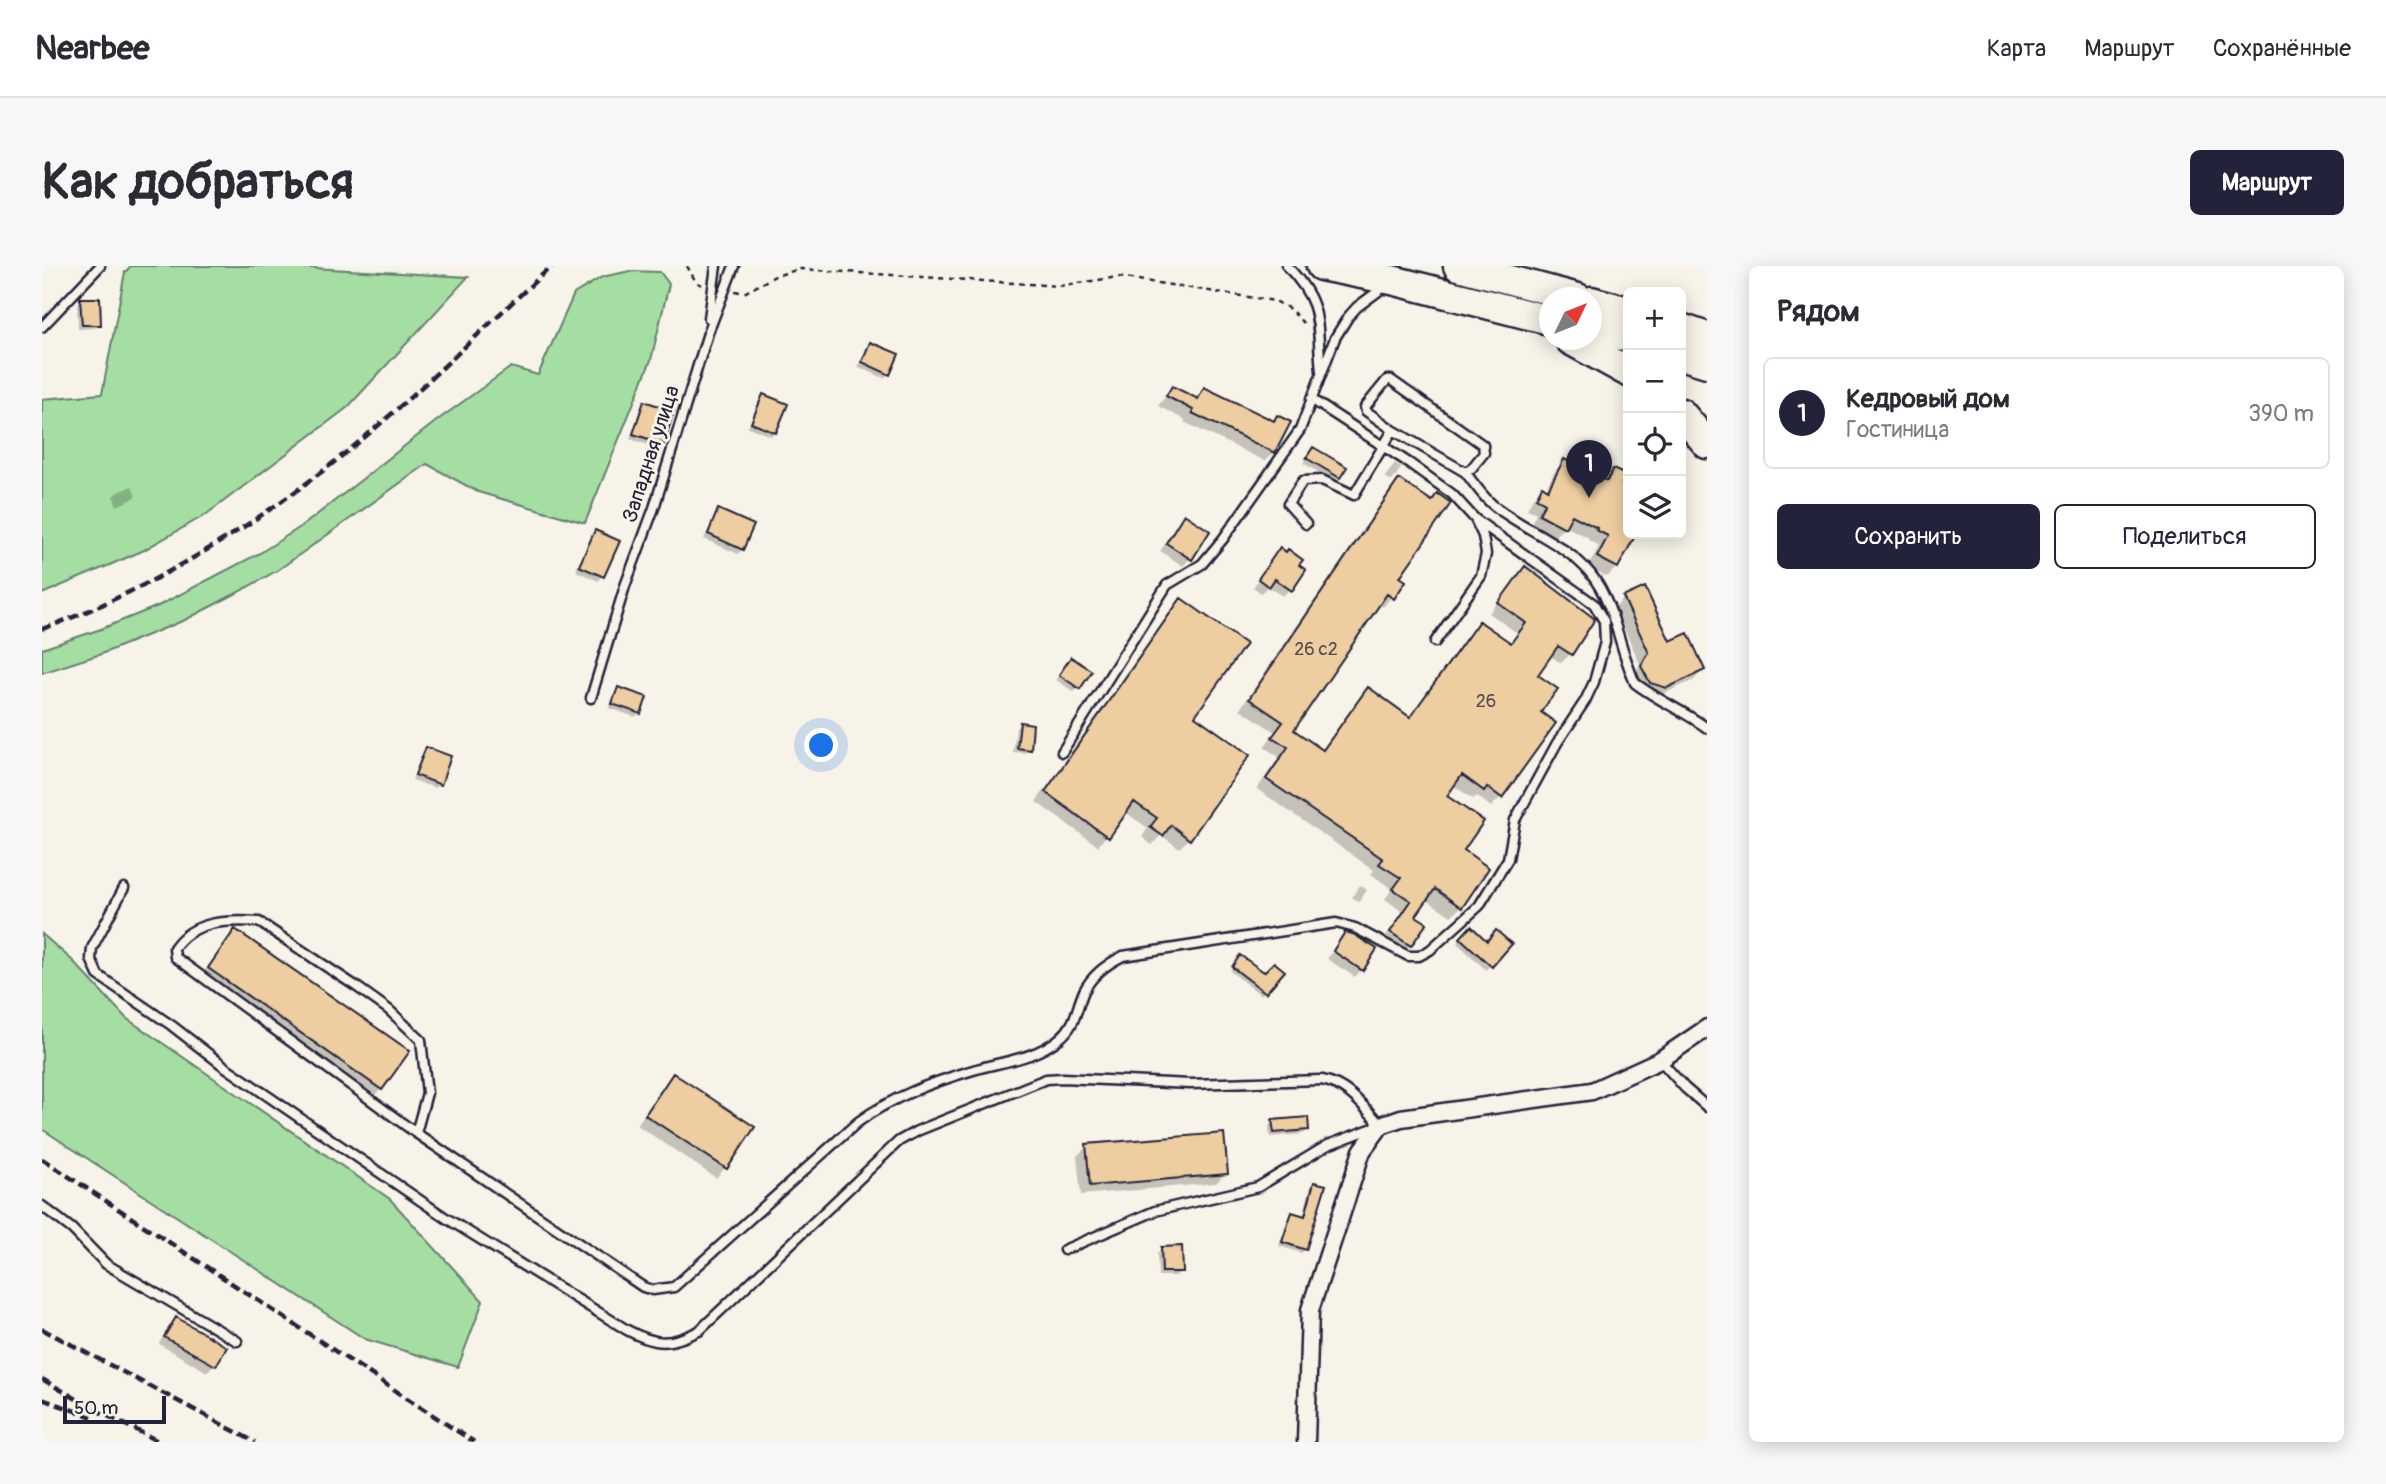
<!DOCTYPE html>
<html lang="ru">
<head>
<meta charset="utf-8">
<style>
  :root { --surface:#fff; --page:#f7f7f7; --text:#2b2b33; --muted:#7c7c81; --line:#e1e1e2; --accent:#22223b }
  body { margin:0; font-family:Pangolin,sans-serif; background:var(--page); color:var(--text) }
  .controls { position:absolute; right:21px; top:21px; display:grid; overflow:hidden; border-radius:10px; box-shadow:0 4px 18px #0003 }
  .controls button { width:63px; height:63px; display:grid; place-items:center; padding:0; border:0; border-bottom:2px solid var(--line); background:var(--surface); color:var(--text); font:35px sans-serif }
  .compass { position:absolute; left:1497px; top:21px; width:63px; height:63px; border-radius:50%; background:var(--surface); box-shadow:0 4px 18px #0003; rotate:47deg }
  .scale { position:absolute; left:21px; bottom:18px; width:103px; box-sizing:border-box; padding-left:7px; border:4px solid #22223b; border-top:0; font-size:19px; line-height:24px; white-space:nowrap; color:#22223b; -webkit-text-stroke:5px #f7f3e8; paint-order:stroke }
  .you { position:absolute; left:780px; top:480px; width:24px; height:24px; margin:-18px; border:5px solid #fff; border-radius:50%; background:#1a73e8; box-shadow:0 0 0 10px #1a73e833 }
  .badge { display:grid; place-items:center; width:46px; height:46px; border-radius:50%; background:var(--accent); color:#fff; font-size:23px; font-weight:700 }
  .pin { position:absolute; translate:-50% -58px; filter:drop-shadow(0 2px 4px #0008) }
  .pin::after { content:''; position:absolute; top:37px; width:24px; height:21px; background:inherit; clip-path:polygon(0 0,100% 0,50% 100%) }
  .list { margin:0; padding:0; list-style:none }
  h2 { display:flex; justify-content:space-between; align-items:center; height:91px; margin:0; padding:0 28px; font-size:30px }
  h2 small { font-size:23px; font-weight:400; color:var(--muted) }
  .list li { display:grid; grid-template-columns:46px 1fr auto; gap:21px; align-items:center; box-sizing:border-box; height:112px; margin:0 14px 14px; padding:0 14px; border:2px solid var(--line); border-radius:10px }
  .list b { display:block; font-size:26px; white-space:nowrap }
  .list p { margin:0; font-size:23px; white-space:nowrap; color:var(--muted) }
  .list em { font-size:23px; font-style:normal; color:var(--muted) }
  .actions { display:flex; gap:14px; padding:21px 28px }
  .actions a { flex:1; padding:16px 0; border:2px solid var(--accent); border-radius:10px; text-align:center; font-size:24px; color:var(--accent) }
  .actions .main { background:var(--accent); color:#fff }
  .icon { flex:none; width:38px; height:38px; fill:none; stroke:currentColor; stroke-width:2; stroke-linecap:round; stroke-linejoin:round }
  .map { position:relative; flex:none; width:1665px; height:1176px; overflow:hidden; border-radius:10px }
  header { display:flex; align-items:center; gap:42px; box-sizing:border-box; height:98px; padding:0 35px; background:var(--surface); border-bottom:2px solid var(--line) }
  header strong { font-size:33px }
  nav { display:flex; gap:38px; margin-inline-start:auto; font-size:24px }
  .intro { display:flex; align-items:center; justify-content:space-between; box-sizing:border-box; height:168px; padding:0 42px }
  h1 { margin:0; font-size:49px }
  .button { padding:18px 32px; border-radius:10px; background:var(--accent); color:#fff; font-size:24px; font-weight:700 }
  main { display:flex; gap:42px; padding:0 42px }
  aside { flex:1; background:var(--surface); border-radius:10px; box-shadow:0 4px 18px #0003 }
  .map>svg:first-child { display:block }
  .green { fill:#a5dea3; stroke:#64806f; stroke-width:2 }
  .shadow { fill:#0003 }
  .building { fill:#eecda0; stroke:#22223b; stroke-width:2 }
  .lines { fill:none; stroke-linecap:round; stroke-linejoin:round }
  .service-casing { stroke:#22223b; stroke-width:13 }
  .minor-casing { stroke:#22223b; stroke-width:21 }
  .trunk-casing { stroke:#22223b; stroke-width:33 }
  .path { stroke:#22223b; stroke-width:2.5; stroke-dasharray:5 5; stroke-linecap:butt }
  .service { stroke:#f7f3e8; stroke-width:8 }
  .minor { stroke:#f7f3e8; stroke-width:16 }
  .trunk { stroke:#f7f3e8; stroke-width:28 }
  .rail { stroke:#22223b; stroke-width:4.5; stroke-dasharray:10 5; stroke-linecap:butt }
  .labels { text-anchor:middle; dominant-baseline:central; stroke-width:6; stroke-linejoin:round; paint-order:stroke }
  .number-label { font-size:18px; fill:#554d54 }
  .street-label { font-size:21px; fill:#22223b; stroke:#f7f3e8 }
</style>
</head>
<body>
<header>
<strong>Nearbee</strong>
<nav><a>Карта</a><a>Маршрут</a><a>Сохранённые</a></nav>
</header>
<div class="intro"><h1>Как добраться</h1><a class="button">Маршрут</a></div>
<main>
<div class="map">
<svg width="1665" height="1176" viewBox="0 0 1665 1176">
  <rect width="100%" height="100%" fill="#f7f3e8"/>
  <filter id="ink" filterUnits="userSpaceOnUse"><feTurbulence type="fractalNoise" baseFrequency=".0143" numOctaves="2"/><feDisplacementMap in="SourceGraphic" scale="14" xChannelSelector="R" yChannelSelector="G"/><feConvolveMatrix kernelMatrix="1 2 1 2 8 2 1 2 1" color-interpolation-filters="sRGB"/></filter>
  <g filter="url(#ink)">
    <path class="green" d="M89 0H236L426 11 306 141 165 248 100 285 0 328V133L60 128 83 6Z
      M588 5 618 6 627 18 609 94 543 257 436 226 385 198 236 304 191 329 143 354 59 388 0 407V383L59 363 116 340 218 287 263 258 397 153 469 101 496 109 532 28 560 11Z
      M0 668 31 695 84 752 348 933 441 1035 416 1101 323 1073 0 863Z"/>
    <path class="shadow" d="M39 34 57 58 53 62 36 63 35 39Z
      M829 78 847 108 842 112 816 101 824 82Z
      M1130 122 1153 132 1163 123 1231 156 1235 151 1232 186 1223 195 1142 156 1143 154 1116 140Z
      M722 130 733 166 729 170 706 161 717 135Z
      M602 137 620 177 616 182 588 173 598 142Z
      M1267 188 1297 211 1293 216 1261 197Z
      M1523 195 1561 215 1571 205 1577 219 1586 223V268H1592L1575 301 1565 311 1546 301 1557 280 1546 274 1547 272 1523 260 1512 271 1489 258 1494 247 1485 243 1491 232 1501 223 1503 224 1513 205Z
      M1353 197 1359 202 1350 215 1343 211Z
      M1358 215 1388 236 1395 229 1355 311 1362 316 1341 341 1336 338 1250 464 1280 485 1316 433 1326 423 1367 452 1428 366 1437 357 1467 378 1475 367 1447 347 1483 302 1528 388 1519 397 1507 389 1493 409 1496 447 1459 531 1449 541 1435 530 1431 533 1411 519 1403 531 1419 585V641L1409 650 1384 633 1372 650 1368 679 1359 689 1340 676 1361 646 1343 633 1350 623 1329 608 1332 604 1215 523 1237 491 1222 481 1233 466 1198 443 1348 224Z
      M90 220 94 230 89 234 75 240 71 230 76 226Z
      M677 245 700 283 696 288 662 273 672 250Z
      M1143 251 1148 292 1141 300 1118 285Z
      M553 267 560 310 556 315 534 305 549 271Z
      M1238 284 1248 323 1241 330 1226 320 1219 327 1211 321Z
      M1582 332 1627 377 1661 404 1652 414 1614 431 1599 427 1591 411 1598 398 1573 342Z
      M1139 335 1151 450 1147 573 1137 582 1119 569 1110 579 1100 571 1106 562 1083 546 1056 580 994 536 1129 344Z
      M1025 398 1037 422 1032 426 1014 414Z
      M577 423 598 447 593 451 567 442 572 427Z
      M978 458 987 483 983 487 971 486 974 462Z
      M384 483 397 518 393 522 370 514 380 487Z
      M1318 619 1325 624 1317 636 1310 631Z
      M1429 662 1445 677 1467 678 1444 704 1415 677Z
      M194 665 339 823 329 833 157 713 184 675Z
      M1303 668 1320 703 1313 711 1285 693Z
      M1195 695 1222 709 1241 706 1219 729 1188 705Z
      M632 809 710 862 683 902 674 912 595 859 622 819Z
      M1231 855 1265 864 1261 868 1228 871 1227 860Z
      M1045 880 1184 907 1174 917 1039 929 1035 890Z
      M1273 918 1263 983 1259 987 1237 980 1246 952 1250 948 1261 951 1268 923Z
      M1120 983 1139 1005 1134 1010H1116L1115 987Z
      M134 1053 182 1081 172 1099 165 1106 117 1078 127 1060Z"/>
    <path class="building" d="M38 32H58L59 59H40Z
      M828 76 857 88 848 109 820 96Z
      M1130 120 1156 133 1162 121 1232 155 1235 149 1249 156 1233 187 1150 147 1151 144 1124 130Z
      M721 128 746 138 734 167 709 157Z
      M602 135 632 145 622 178 591 168Z
      M1271 181 1305 201 1298 212 1264 192Z
      M1522 193 1565 215 1571 203 1584 209 1580 218 1586 221V268H1594L1576 302 1555 291 1566 270 1554 264 1555 262 1530 249 1523 262 1497 248 1503 237 1494 232 1500 220 1506 224Z
      M1357 213 1390 235 1395 227 1409 237 1358 311 1364 315 1352 333 1345 328 1252 464 1281 484 1326 421 1368 451 1437 355 1469 377 1484 357 1456 337 1483 300 1553 353 1530 389 1516 380 1496 409 1516 423 1499 446 1514 457 1460 532 1445 521 1442 525 1420 509 1405 530 1442 555 1422 584 1447 602 1420 642 1393 623 1374 650 1385 657 1369 680 1348 666 1369 635 1351 623 1359 612 1337 598 1341 593 1224 513 1246 481 1230 471 1241 456 1207 433Z
      M676 243 712 259 701 284 666 268Z
      M1142 248 1168 265 1150 294 1124 277Z
      M553 264 578 275 562 311 537 300Z
      M1238 281 1244 286 1246 283 1261 294 1257 299 1264 304 1250 325 1233 313 1227 321 1216 313Z
      M1603 321 1628 375 1646 367 1663 404 1625 422 1608 417 1599 400 1607 387 1581 331Z
      M1139 332 1204 378 1153 450 1208 489 1148 574 1129 559 1121 570 1108 561 1115 552 1092 536 1067 572 1003 526Z
      M1029 391 1050 405 1038 423 1017 409Z
      M576 421 605 431 599 448 570 438Z
      M978 456 991 458 989 484 975 482Z
      M384 481 409 490 399 519 373 509Z
      M1429 660 1445 675 1454 664 1470 678 1450 701 1418 672Z
      M193 663 368 785 340 824 166 702Z
      M1303 666 1311 668 1335 683 1321 705 1291 685Z
      M1198 689 1222 706 1232 696 1243 705 1224 727 1190 701Z
      M631 807 713 861 685 903 603 849Z
      M1266 851 1267 864 1232 867 1230 854Z
      M1182 867 1186 908 1048 920 1044 878Z
      M1272 916 1284 919 1264 984 1240 976 1250 946 1263 950Z
      M1140 980 1141 1006H1120L1119 981Z
      M134 1051 185 1081 174 1100 122 1071Z"/>
    <g class="lines">
      <defs>
        <path id="service" d="M1245 0C1282 39 1274 55 1279 105
          M667 52 674 0
          M0 61 58 0
          M1269 133 1367 197 1410 228 1433 253 1441 270 1444 288 1439 310 1393 376
          M1423 206C1432 217 1440 230 1451 239 1481 263 1523 277 1548 307 1573 338 1577 382 1593 417 1615 434 1642 445 1665 462
          M1264 258 1246 238 1261 215 1280 214 1312 229 1351 164 1324 145 1323 141 1345 114H1349L1441 179 1442 187 1429 203 1423 206 1351 164
          M549 432 583 320 612 242 666 67 692 0
          M1020 486 1125 319 1160 298 1181 273 1258 164 1293 72 1306 51 1315 41 1342 21
          M82 622 50 682 49 693 56 709 129 759 182 800 404 952 585 1064C615 1080 628 1079 657 1065L857 875 875 865 1004 813 1021 812 1148 818 1280 814C1306 819 1322 841 1339 859L1286 879 1216 921 1113 945 1022 984
          M1618 794 1643 822 1665 841
          M374 867 385 827 379 774 347 744 315 721 217 656C186 654 151 654 132 682L133 691 374 867 601 1021 611 1024 632 1021 816 856C850 831 889 817 928 805 960 795 991 794 1018 772 1034 759 1034 743 1042 725 1050 709 1065 698 1081 690L1294 657 1313 662 1366 690H1377L1388 684 1437 640 1466 593 1473 554 1515 477 1543 435 1552 416 1563 376 1562 355 1552 338 1433 253
          M0 940 30 963 64 998 195 1075"/>
        <path id="minor" d="M1264 1176 1268 1044 1320 885 1339 859 1359 852 1550 825 1618 794 1665 762"/>
        <path id="trunk" d="M1279 0 1350 14 1507 54
          M1416 0 1536 32
          M1549 35 1586 45
          M1639 62 1665 71
          M1549 63 1586 72
          M1528 74 1586 106
          M1639 89 1665 97
          M1639 147 1665 178"/>
      </defs>
      <use href="#service" class="service-casing"/>
      <use href="#minor" class="minor-casing"/>
      <use href="#trunk" class="trunk-casing"/>
      <path class="path" d="M645 0 654 16 662 20
        M693 25 702 27 733 10 758 3 1017 20 1076 11 1233 35 1248 43 1264 60"/>
      <use href="#service" class="service"/>
      <use href="#minor" class="minor"/>
      <use href="#trunk" class="trunk"/>
      <path class="rail" d="M0 363C120 320 242 242 338 158 397 107 452 52 510 0
        M0 893 432 1176
        M0 1063 213 1176
        M0 1113 52 1143 118 1176
        M0 1133 50 1151"/>
    </g>
  </g>
  <g class="labels">
    <g class="number-label">
      <text x="1274" y="383">26 с2</text>
      <text x="1444" y="435">26</text>
    </g>
    <g class="street-label">
      <text transform="translate(609 188) rotate(-72)">Западная улица</text>
    </g>
  </g>
</svg>
<div class="controls">
<button>+</button>
<button>−</button>
<button><svg class="icon" aria-label="locate" viewBox="0 0 24 24"><circle cx="12" cy="12" r="6"/><path d="M12 2v4M12 18v4M2 12h4M18 12h4"/></svg></button>
<button><svg class="icon" aria-label="layers" viewBox="0 0 24 24"><path d="M12 4l9 5-9 5-9-5zM3 14l9 5 9-5"/></svg></button>
</div>
<svg class="compass" viewBox="-18 -18 36 36"><path d="M0-13l5 13h-10z" fill="#e53935"/><path d="M0 13l5-13h-10z" fill="#7c7c81"/></svg>
<div class="scale">50 m</div>
<div class="you"></div>
<div class="pin badge" style="left:1547px;top:232px">1</div>
</div>
<aside>
<h2>Рядом<small></small></h2>
<ul class="list">
<li><span class="badge">1</span><div><b>Кедровый дом</b><p>Гостиница</p></div><em>390 m</em></li>
</ul>
<div class="actions"><a class="main">Сохранить</a><a>Поделиться</a></div>
</aside>
</main>
</body>
</html>
